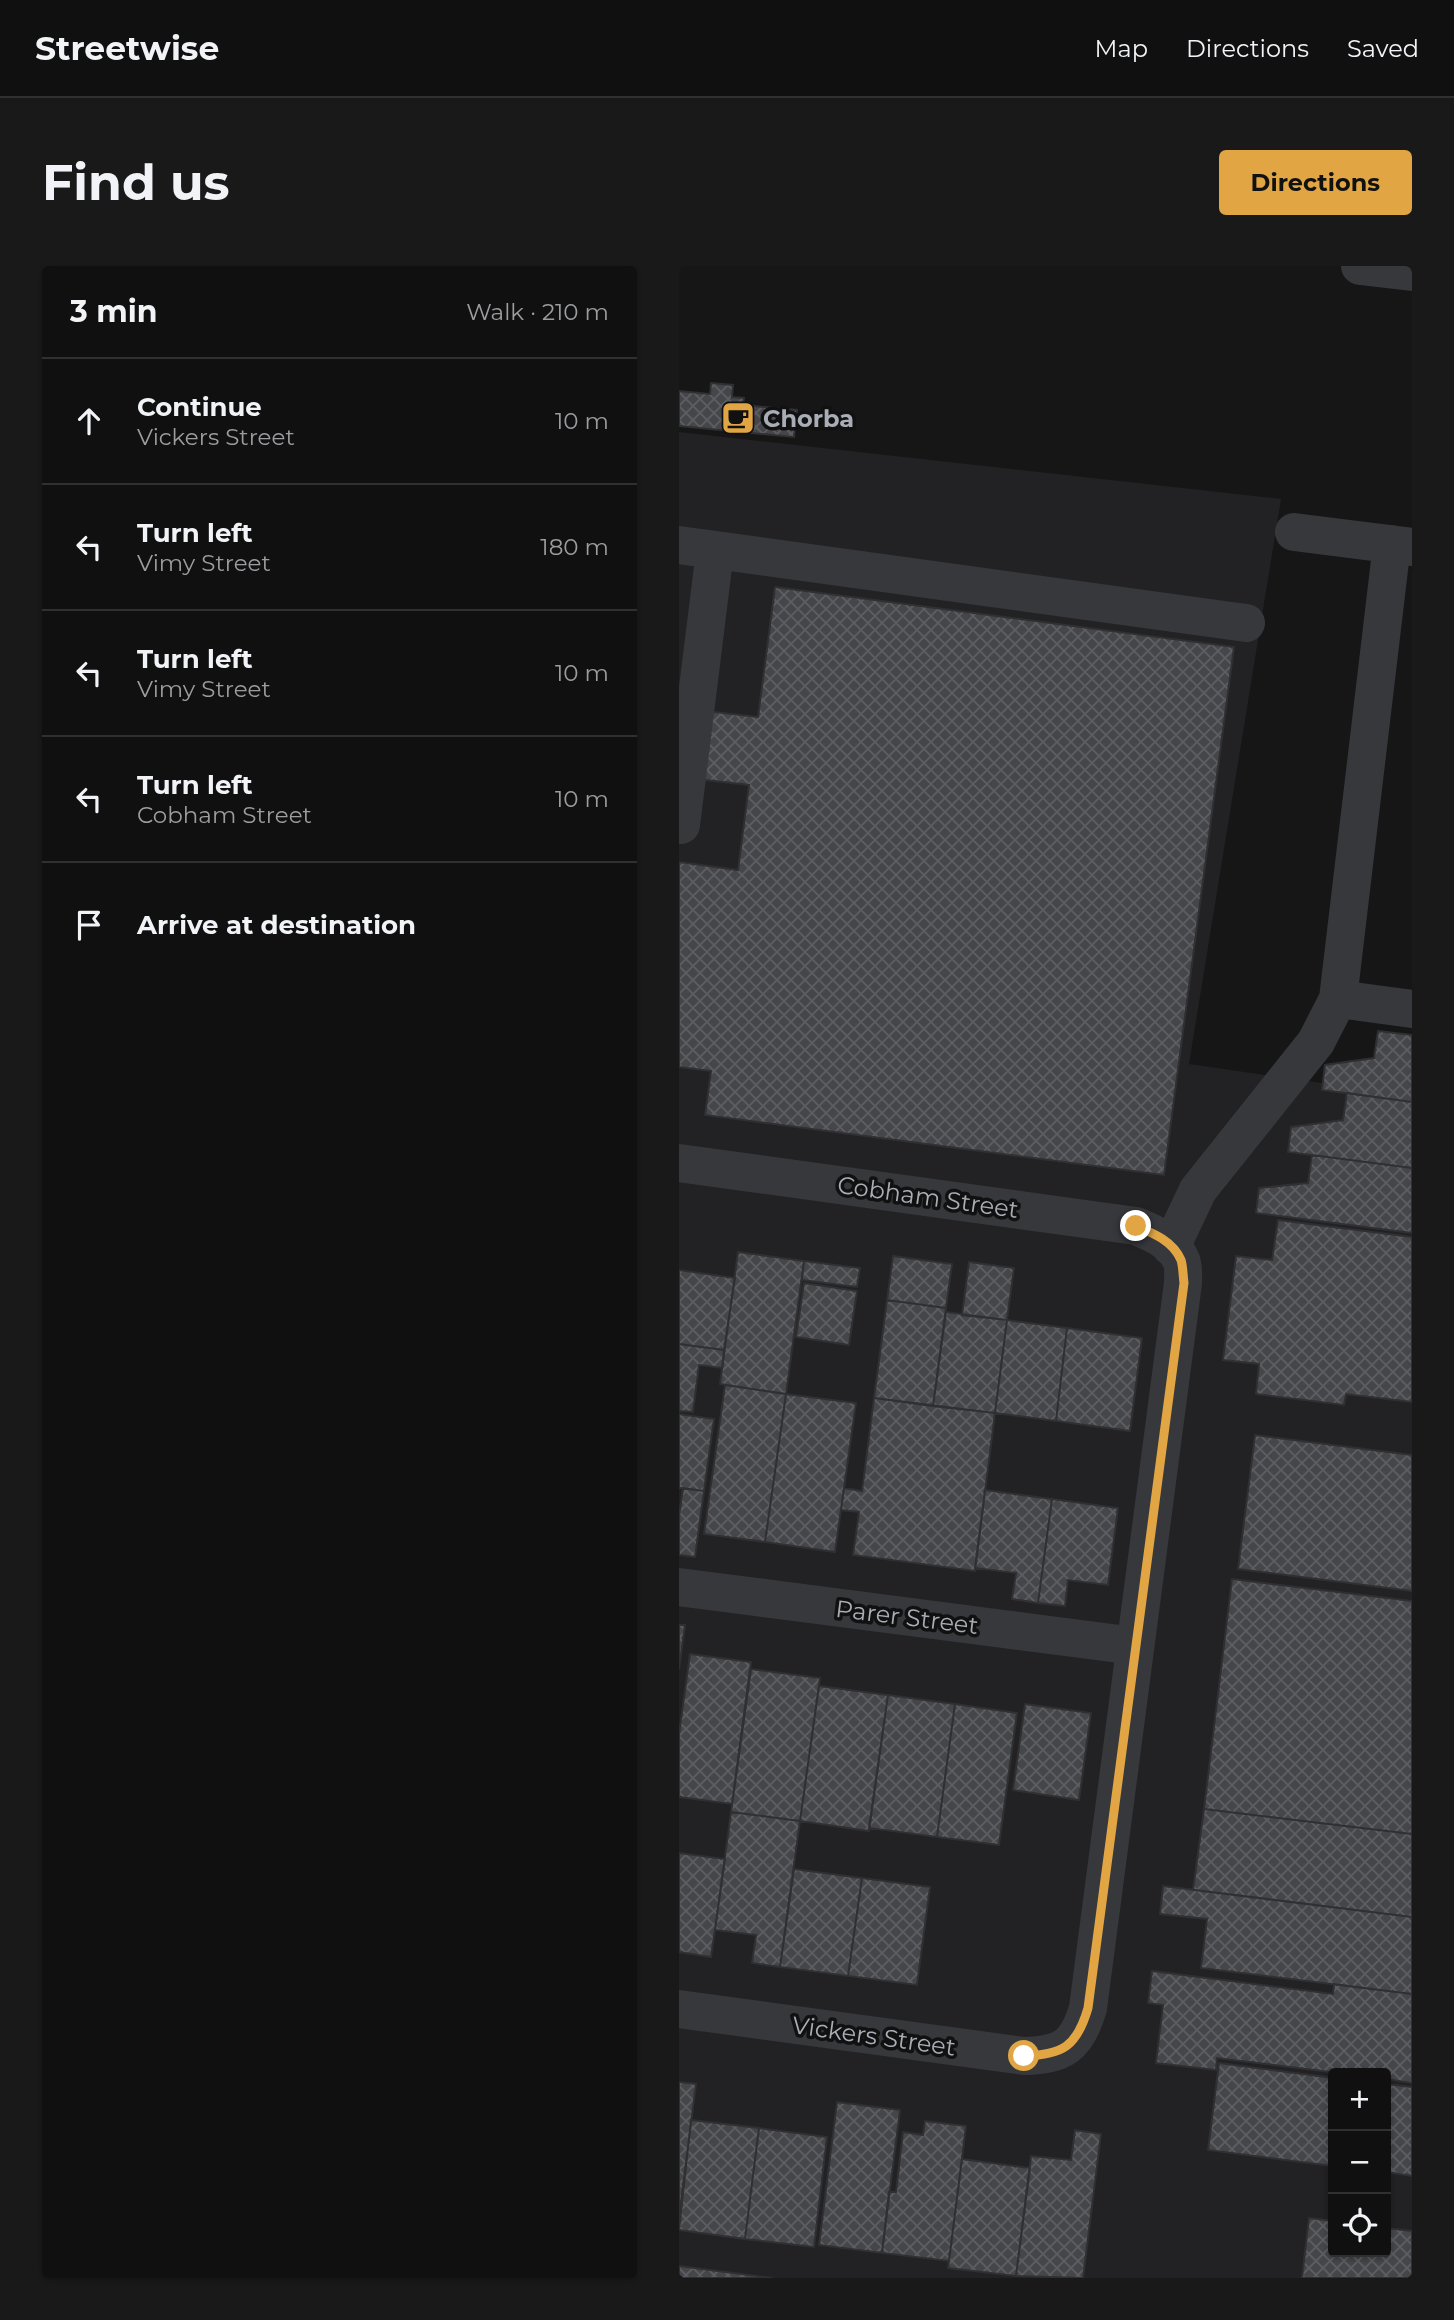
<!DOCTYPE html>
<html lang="en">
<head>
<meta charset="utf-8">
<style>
  :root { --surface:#101011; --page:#19191a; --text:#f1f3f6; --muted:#9c9d9f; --line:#303031; --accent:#e1a544 }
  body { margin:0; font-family:Montserrat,sans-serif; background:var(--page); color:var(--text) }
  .controls { position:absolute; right:21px; bottom:21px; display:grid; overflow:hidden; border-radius:7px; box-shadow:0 2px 5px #0004 }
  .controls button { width:63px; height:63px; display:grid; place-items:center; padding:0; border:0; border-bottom:2px solid var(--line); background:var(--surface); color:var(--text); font:35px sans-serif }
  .stop { position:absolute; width:21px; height:21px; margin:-16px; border:5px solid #e1a544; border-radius:50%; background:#fff }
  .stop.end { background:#e1a544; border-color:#fff; box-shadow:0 2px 7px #0008 }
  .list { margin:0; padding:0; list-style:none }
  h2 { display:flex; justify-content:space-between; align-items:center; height:91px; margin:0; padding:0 28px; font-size:30px }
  h2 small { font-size:23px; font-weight:400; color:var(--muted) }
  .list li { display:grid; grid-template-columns:46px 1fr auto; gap:21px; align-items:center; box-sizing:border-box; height:126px; padding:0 28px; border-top:2px solid var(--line) }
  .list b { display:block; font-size:26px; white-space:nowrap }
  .list p { margin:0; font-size:23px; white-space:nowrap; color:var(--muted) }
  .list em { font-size:23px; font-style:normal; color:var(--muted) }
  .icon { flex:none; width:38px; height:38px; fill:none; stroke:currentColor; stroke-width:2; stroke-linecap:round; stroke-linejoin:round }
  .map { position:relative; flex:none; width:733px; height:2012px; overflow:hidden; border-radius:7px }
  header { display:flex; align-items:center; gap:42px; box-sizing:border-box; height:98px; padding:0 35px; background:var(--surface); border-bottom:2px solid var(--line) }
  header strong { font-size:33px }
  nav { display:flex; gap:38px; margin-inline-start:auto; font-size:24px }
  .intro { display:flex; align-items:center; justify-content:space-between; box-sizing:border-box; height:168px; padding:0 42px }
  h1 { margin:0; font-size:49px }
  .button { padding:18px 32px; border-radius:7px; background:var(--accent); color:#111; font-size:24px; font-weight:700 }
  main { display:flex; gap:42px; padding:0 42px }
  aside { flex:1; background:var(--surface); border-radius:7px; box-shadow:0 2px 5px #0004 }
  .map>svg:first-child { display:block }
  .built { fill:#222224; fill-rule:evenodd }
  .building { fill:url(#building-cross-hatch); stroke:#303033; stroke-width:2 }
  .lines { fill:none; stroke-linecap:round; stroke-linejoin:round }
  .minor { stroke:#37383c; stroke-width:38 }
  .route { stroke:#e1a544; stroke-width:9 }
  .labels { text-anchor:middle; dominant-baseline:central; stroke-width:7; stroke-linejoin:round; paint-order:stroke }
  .poi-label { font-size:24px; font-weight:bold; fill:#a9aeb6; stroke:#111112; text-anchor:start }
  .street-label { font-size:24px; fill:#a9aeb6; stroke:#111112 }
</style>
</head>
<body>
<header>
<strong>Streetwise</strong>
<nav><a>Map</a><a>Directions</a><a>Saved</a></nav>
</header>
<div class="intro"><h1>Find us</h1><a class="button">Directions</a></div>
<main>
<aside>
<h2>3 min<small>Walk · 210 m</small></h2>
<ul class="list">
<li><svg class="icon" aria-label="ahead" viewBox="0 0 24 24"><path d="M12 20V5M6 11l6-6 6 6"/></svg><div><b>Continue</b><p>Vickers Street</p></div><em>10 m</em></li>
<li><svg class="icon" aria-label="left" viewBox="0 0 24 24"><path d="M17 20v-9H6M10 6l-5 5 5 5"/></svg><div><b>Turn left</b><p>Vimy Street</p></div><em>180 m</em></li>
<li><svg class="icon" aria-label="left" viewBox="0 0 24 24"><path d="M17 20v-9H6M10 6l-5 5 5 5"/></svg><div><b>Turn left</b><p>Vimy Street</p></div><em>10 m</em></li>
<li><svg class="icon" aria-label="left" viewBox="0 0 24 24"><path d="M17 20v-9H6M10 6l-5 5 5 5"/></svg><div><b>Turn left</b><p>Cobham Street</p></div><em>10 m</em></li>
<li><svg class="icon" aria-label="arrive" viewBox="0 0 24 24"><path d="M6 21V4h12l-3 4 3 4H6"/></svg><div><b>Arrive at destination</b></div></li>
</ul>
</aside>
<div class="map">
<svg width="733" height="2012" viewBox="0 0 733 2012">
  <defs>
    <pattern id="building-cross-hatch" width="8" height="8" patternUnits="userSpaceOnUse" patternTransform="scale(1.75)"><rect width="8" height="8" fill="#45464a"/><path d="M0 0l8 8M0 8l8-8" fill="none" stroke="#5d5e62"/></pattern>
  </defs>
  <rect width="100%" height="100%" fill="#161617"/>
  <path class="built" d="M0 166 602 233 510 798 733 830V2012H0ZM654 1807H707V1986H654Z"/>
  <path class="building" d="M32 117 54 119 53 131 65 132 64 139 118 144 115 171 0 160V125L31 128Z
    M96 321 555 381 485 909 26 849 32 805 0 801V596L59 604 70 519 18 513 27 445 79 451Z
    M699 765 733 769V836L643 824 646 799 695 792Z
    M668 827 733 836V902L609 886 612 861 664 854Z
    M633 889 733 902V967L577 947 580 922 629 917Z
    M599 954 733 971V1136L667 1128 665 1139 577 1128 580 1098 544 1094 557 990 593 994Z
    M59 986 125 995 107 1128 41 1118Z
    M214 990 273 998 267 1042 208 1034Z
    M125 995 181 1002 178 1021 123 1014Z
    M290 996 335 1002 328 1054 283 1049Z
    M0 1004 56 1012 45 1084 0 1078Z
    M125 1017 178 1025 170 1079 117 1071Z
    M208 1034 267 1042 254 1140 195 1132Z
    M267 1046 328 1054 316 1147 254 1140Z
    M328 1054 388 1062 377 1155 316 1147Z
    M388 1062 463 1072 451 1165 377 1155Z
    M0 1078 45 1084 43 1102 20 1099 14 1146 0 1145Z
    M46 1119 107 1128 86 1276 25 1268Z
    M107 1128 177 1137 156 1286 86 1276Z
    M195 1132 316 1147 296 1305 174 1289 180 1246 162 1244 165 1222 183 1225Z
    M0 1148 35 1153 25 1225 0 1222Z
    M576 1169 733 1189V1325L559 1303Z
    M4 1222 25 1225 16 1291 0 1289V1250Z
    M306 1224 373 1233 359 1337 333 1333 337 1307 296 1302Z
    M373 1233 439 1242 429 1319 389 1314 386 1340 359 1337Z
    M553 1313 733 1335V1568L525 1543Z
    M0 1359H6L0 1403Z
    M11 1388 72 1396 53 1538 0 1531V1468Z
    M72 1403 141 1412 121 1555 52 1546Z
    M140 1420 209 1429 190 1565 121 1555Z
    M209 1429 276 1438 258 1571 190 1562Z
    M276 1438 338 1447 320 1579 258 1571Z
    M346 1438 412 1447 400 1534 334 1524Z
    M525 1543 733 1568V1651L514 1624Z
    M52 1546 121 1555 101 1701 73 1697 77 1669 36 1664Z
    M0 1587 46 1593 32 1691 0 1686Z
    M115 1603 183 1612 169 1710 101 1701Z
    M183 1612 251 1621 238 1719 169 1710Z
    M484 1620 733 1651V1728L522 1702 528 1653 481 1648Z
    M473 1705 654 1728 655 1718 733 1728V1817L707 1813V1807H659L538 1792 537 1804 477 1797 484 1739 469 1737Z
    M540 1797 654 1812V1900L529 1884Z
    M0 1816 17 1818 0 1952Z
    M707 1818 733 1821V1910L707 1906Z
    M158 1836 221 1844 203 1987 140 1979Z
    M12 1854 80 1862 66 1973 0 1964Z
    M246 1855 287 1860 270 1995 203 1987 210 1926H217L224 1866 244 1869Z
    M80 1862 148 1871 135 1981 66 1973Z
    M396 1864 422 1868 404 2012 337 2010 352 1890 392 1894Z
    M283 1893 351 1902 337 2010 269 2002Z
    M630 1952 654 1955V1986H707V1962L733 1965V2012H623Z
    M0 2000 93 2012H0Z"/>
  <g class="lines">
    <path class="minor" d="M681 0 733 6
      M615 266 733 281
      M0 279 567 357
      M0 558 2 559 36 285
      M659 733 713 278
      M0 897 457 960C474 967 494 975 502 994 505 1000 504 1010 504 1017L409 1742C398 1780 384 1789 345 1790L0 1743
      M492 981 519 924 637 776 659 733 733 743
      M0 1321 456 1380"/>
  </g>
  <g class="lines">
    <path class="route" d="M345 1790C384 1789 398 1780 409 1742L505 1017C504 1010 504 1000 502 994 494 975 474 967 457 960"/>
  </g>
  <defs>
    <symbol id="cafe-square" viewBox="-11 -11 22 22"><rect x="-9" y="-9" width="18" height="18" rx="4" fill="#e1a544" stroke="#111112"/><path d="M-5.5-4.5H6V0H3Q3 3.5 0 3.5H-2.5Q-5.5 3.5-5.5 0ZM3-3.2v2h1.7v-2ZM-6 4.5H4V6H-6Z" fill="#111"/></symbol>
  </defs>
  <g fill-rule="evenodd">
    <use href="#cafe-square" x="40" y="133" width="38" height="38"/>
  </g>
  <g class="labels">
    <g class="poi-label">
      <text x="84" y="152">Chorba</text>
    </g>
    <g class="street-label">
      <text transform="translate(249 931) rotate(8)">Cobham Street</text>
      <text transform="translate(228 1351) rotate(7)">Parer Street</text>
      <text transform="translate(195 1770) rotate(8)">Vickers Street</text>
    </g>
  </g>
</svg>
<div class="controls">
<button>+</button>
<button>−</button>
<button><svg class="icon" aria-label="locate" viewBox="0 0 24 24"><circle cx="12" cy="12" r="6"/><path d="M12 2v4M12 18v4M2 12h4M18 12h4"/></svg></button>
</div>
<div class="stop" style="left:345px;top:1790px"></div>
<div class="stop end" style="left:457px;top:960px"></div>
</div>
</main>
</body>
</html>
